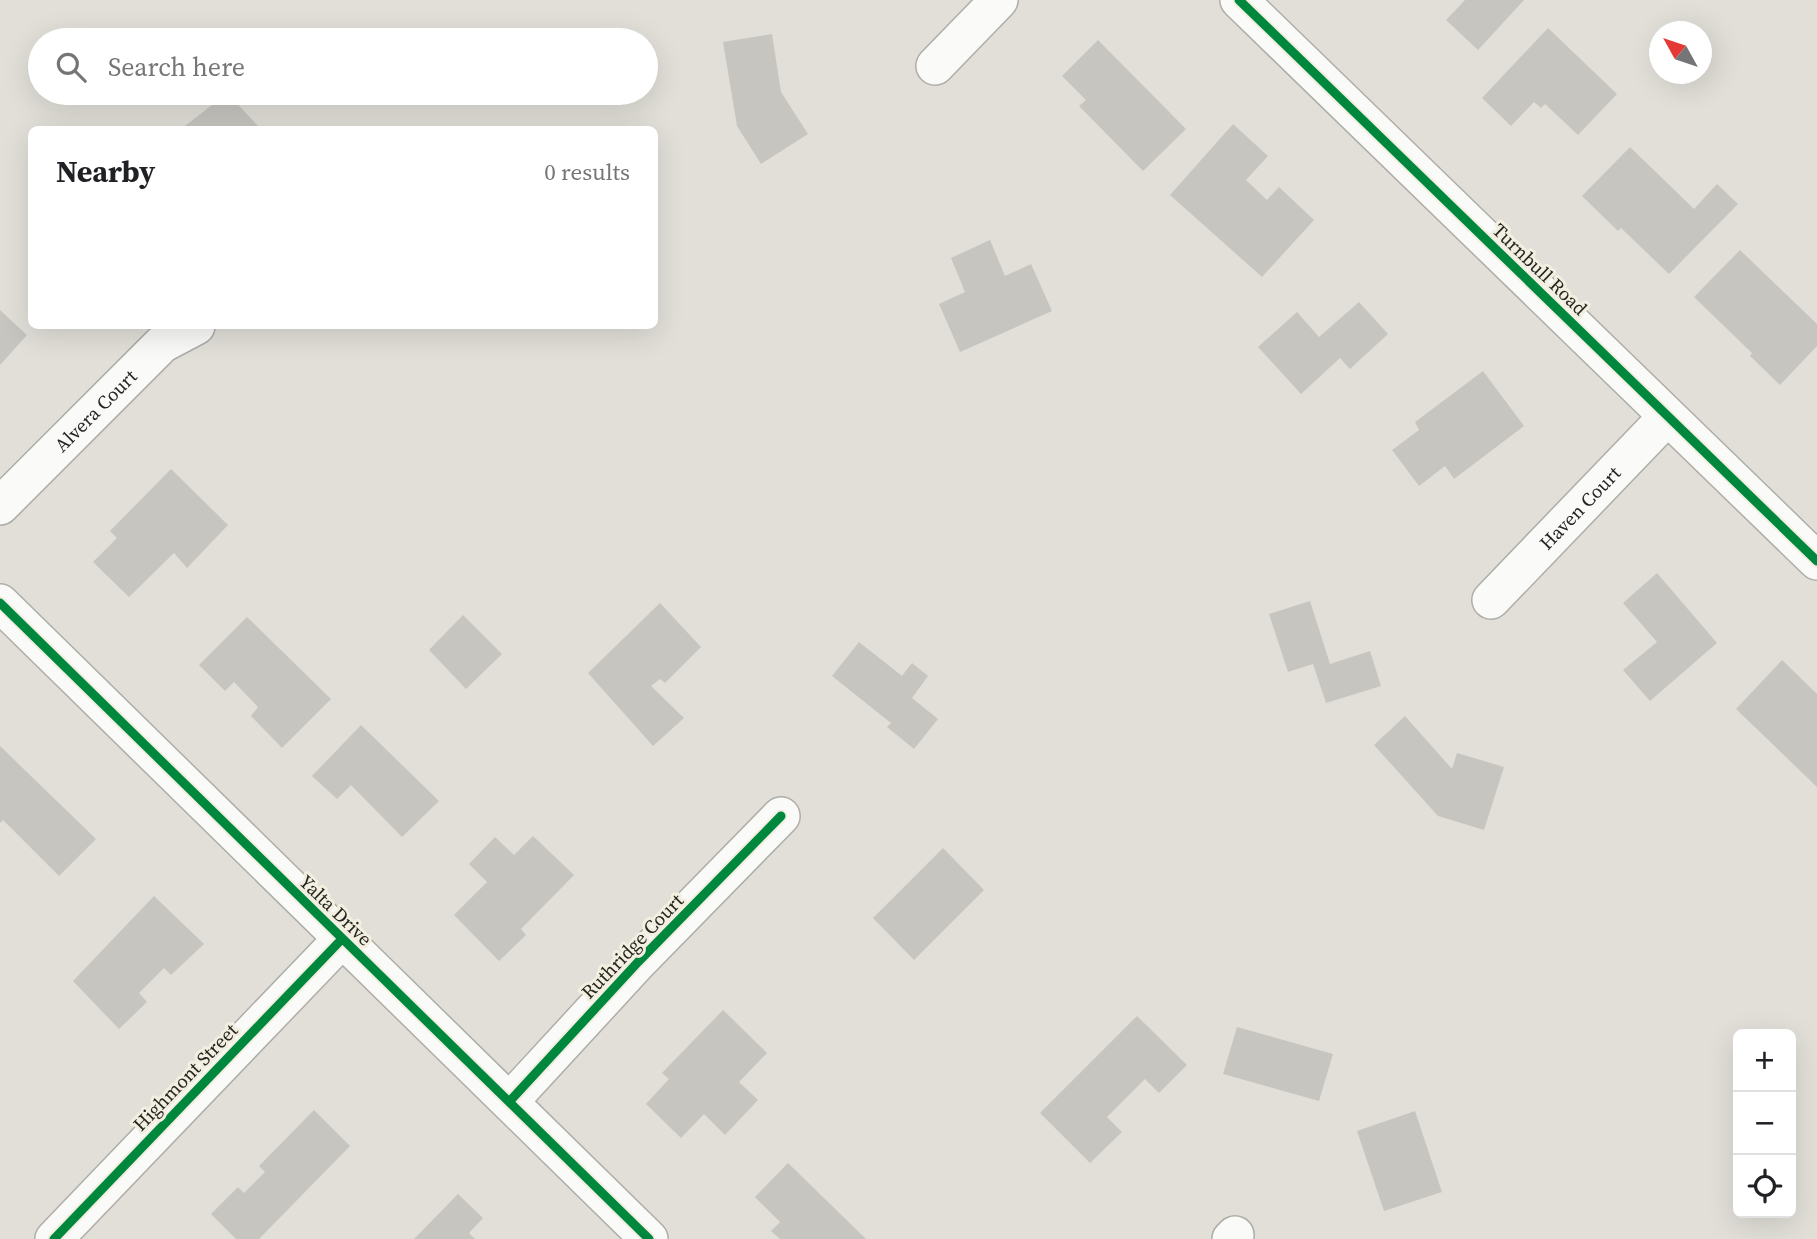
<!DOCTYPE html>
<html lang="en">
<head>
<meta charset="utf-8">
<style>
  :root { --surface:#fff; --page:#f2f2f2; --text:#202124; --muted:#757577; --line:#e0e0e0 }
  body { margin:0; font-family:"Source Serif 4",serif; background:var(--page); color:var(--text) }
  .controls { position:absolute; right:21px; bottom:21px; display:grid; overflow:hidden; border-radius:10px; box-shadow:0 7px 28px #0002 }
  .controls button { width:63px; height:63px; display:grid; place-items:center; padding:0; border:0; border-bottom:2px solid var(--line); background:var(--surface); color:var(--text); font:35px sans-serif }
  .compass { position:absolute; left:1649px; top:21px; width:63px; height:63px; border-radius:50%; background:var(--surface); box-shadow:0 7px 28px #0002; rotate:310deg }
  .list { margin:0; padding:0; list-style:none }
  h2 { display:flex; justify-content:space-between; align-items:center; height:91px; margin:0; padding:0 28px; font-size:30px }
  h2 small { font-size:23px; font-weight:400; color:var(--muted) }
  .icon { flex:none; width:38px; height:38px; fill:none; stroke:currentColor; stroke-width:2; stroke-linecap:round; stroke-linejoin:round }
  .map { position:relative; flex:none; width:1817px; height:1239px; overflow:hidden }
  .search { position:absolute; background:var(--surface); box-shadow:0 7px 28px #0002; left:28px; top:28px; width:630px; height:77px; display:flex; align-items:center; gap:18px; box-sizing:border-box; padding:0 24px; border-radius:38px; color:var(--muted); font-size:26px }
  .panel { position:absolute; background:var(--surface); box-shadow:0 7px 28px #0002; left:28px; top:126px; width:630px; height:203px; border-radius:10px }
  .map>svg:first-child { display:block }
  .building { fill:#c7c5c0 }
  .lines { fill:none; stroke-linecap:round; stroke-linejoin:round }
  .minor-casing { stroke:#aeada7; stroke-width:40 }
  .minor { stroke:#fafaf9; stroke-width:37 }
  .cycleway-casing { stroke:#f2efe1; stroke-width:13 }
  .cycleway { stroke:#00873e; stroke-width:9 }
  .labels { text-anchor:middle; dominant-baseline:central; stroke-width:6; stroke-linejoin:round; paint-order:stroke }
  .street-label { font-size:19px; fill:#262520; stroke:#f2efe1 }
</style>
</head>
<body>
<div class="map">
<svg width="1817" height="1239" viewBox="0 0 1817 1239">
  <rect width="100%" height="100%" fill="#e1dfd8"/>
  <path class="building" d="M1465 0H1524L1478 50 1446 20Z
    M1548 28 1617 94 1578 135 1545 104 1541 108 1534 102 1511 126 1482 98Z
    M772 34 781 92 808 134 761 164 737 126 723 42Z
    M1098 40 1186 129 1143 171 1079 106 1086 100 1062 76Z
    M227 93 260 128 180 130Z
    M1233 124 1268 156 1246 180 1267 200 1279 187 1314 220 1262 277 1170 195Z
    M1630 147 1694 209 1717 184 1738 204 1669 274 1621 228 1618 231 1582 196Z
    M990 240 1005 276 1031 264 1052 311 960 352 939 304 965 292 951 258Z
    M1740 250 1817 324V346L1780 385 1750 356 1752 353 1694 297Z
    M1359 302 1388 334 1350 369 1340 358 1301 394 1258 347 1297 312 1319 337Z
    M0 310 27 335 0 365Z
    M1483 371 1524 426 1454 479 1445 466 1419 486 1392 450 1419 430 1415 422Z
    M171 469 228 525 187 568 174 553 129 597 93 562 117 538 110 531Z
    M1657 573 1717 643 1650 701 1623 670 1657 642 1623 603Z
    M1310 601 1330 664 1370 651 1381 686 1326 703 1313 664 1288 672 1269 614Z
    M660 603 701 647 665 683 660 679 651 686 684 718 653 746 588 673Z
    M463 615 502 654 466 689 429 650Z
    M247 617 331 699 282 748 251 716 258 707 234 682 225 691 199 665Z
    M859 642 902 676 912 663 928 676 912 698 938 719 914 749 887 727 891 723 832 676Z
    M1782 660 1817 694V787L1736 709Z
    M1405 716 1452 769 1457 753 1504 767 1484 830 1438 816 1374 745Z
    M361 725 439 801 402 837 351 785 337 799 312 776Z
    M0 746 96 839 59 876 3 820 0 823Z
    M533 836 574 875 521 929 526 935 499 961 454 915 487 882 469 864 495 837 514 855Z
    M943 848 984 890 914 960 873 918Z
    M154 896 204 944 171 975 164 968 139 993 147 1002 119 1029 73 981Z
    M723 1010 767 1053 739 1082 758 1100 725 1135 704 1114 681 1138 646 1104 669 1079 662 1073Z
    M1137 1016 1187 1065 1159 1093 1145 1079 1107 1117 1122 1132 1090 1163 1040 1113Z
    M1237 1027 1333 1054 1319 1101 1223 1074Z
    M314 1110 350 1146 259 1239H236L211 1214 238 1187 244 1193 265 1172 259 1166Z
    M1415 1111 1442 1192 1384 1211 1357 1131Z
    M788 1163 866 1239H780L771 1231 780 1222 755 1197Z
    M458 1194 483 1218 469 1233 475 1239H414Z"/>
  <g class="lines">
    <defs>
      <g id="minor">
        <path d="M1239 0 1817 561"/>
        <path d="M935 66 999 0"/>
        <path id="s1" d="M0 506 162 344 196 326"/>
        <path id="s2" d="M1491 600 1667 417"/>
        <path d="M0 603 649 1239"/>
        <path d="M510 1101 638 962 781 816"/>
        <path d="M54 1239 341 940"/>
        <path d="M1231 1239 1235 1235"/>
      </g>
    </defs>
    <use href="#minor" class="minor-casing"/>
    <use href="#minor" class="minor"/>
    <defs>
      <path id="cycleway" d="M1239 0 1817 561
        M0 603 649 1239
        M510 1101 638 962 781 816
        M54 1239 341 940"/>
    </defs>
    <use href="#cycleway" class="cycleway-casing"/>
    <use href="#cycleway" class="cycleway"/>
  </g>
  <g class="labels">
    <g class="street-label">
      <text transform="translate(1540 269) rotate(44)">Turnbull Road</text>
      <text stroke="none"><textPath href="#s1" startOffset="135">Alvera Court</textPath></text>
      <text stroke="none"><textPath href="#s2" startOffset="128">Haven Court</textPath></text>
      <text transform="translate(336 910) rotate(44)">Yalta Drive</text>
      <text transform="translate(632 946) rotate(-46)">Ruthridge Court</text>
      <text transform="translate(185 1077) rotate(-46)">Highmont Street</text>
    </g>
  </g>
</svg>
<div class="controls">
<button>+</button>
<button>−</button>
<button><svg class="icon" aria-label="locate" viewBox="0 0 24 24"><circle cx="12" cy="12" r="6"/><path d="M12 2v4M12 18v4M2 12h4M18 12h4"/></svg></button>
</div>
<svg class="compass" viewBox="-18 -18 36 36"><path d="M0-13l5 13h-10z" fill="#e53935"/><path d="M0 13l5-13h-10z" fill="#757577"/></svg>
<div class="search"><svg class="icon" aria-label="search" viewBox="0 0 24 24"><circle cx="10" cy="10" r="6"/><path d="M15 15l6 6"/></svg>Search here</div>
<section class="panel">
<h2>Nearby<small>0 results</small></h2>
<ul class="list">
</ul>
</section>
</div>
</body>
</html>
